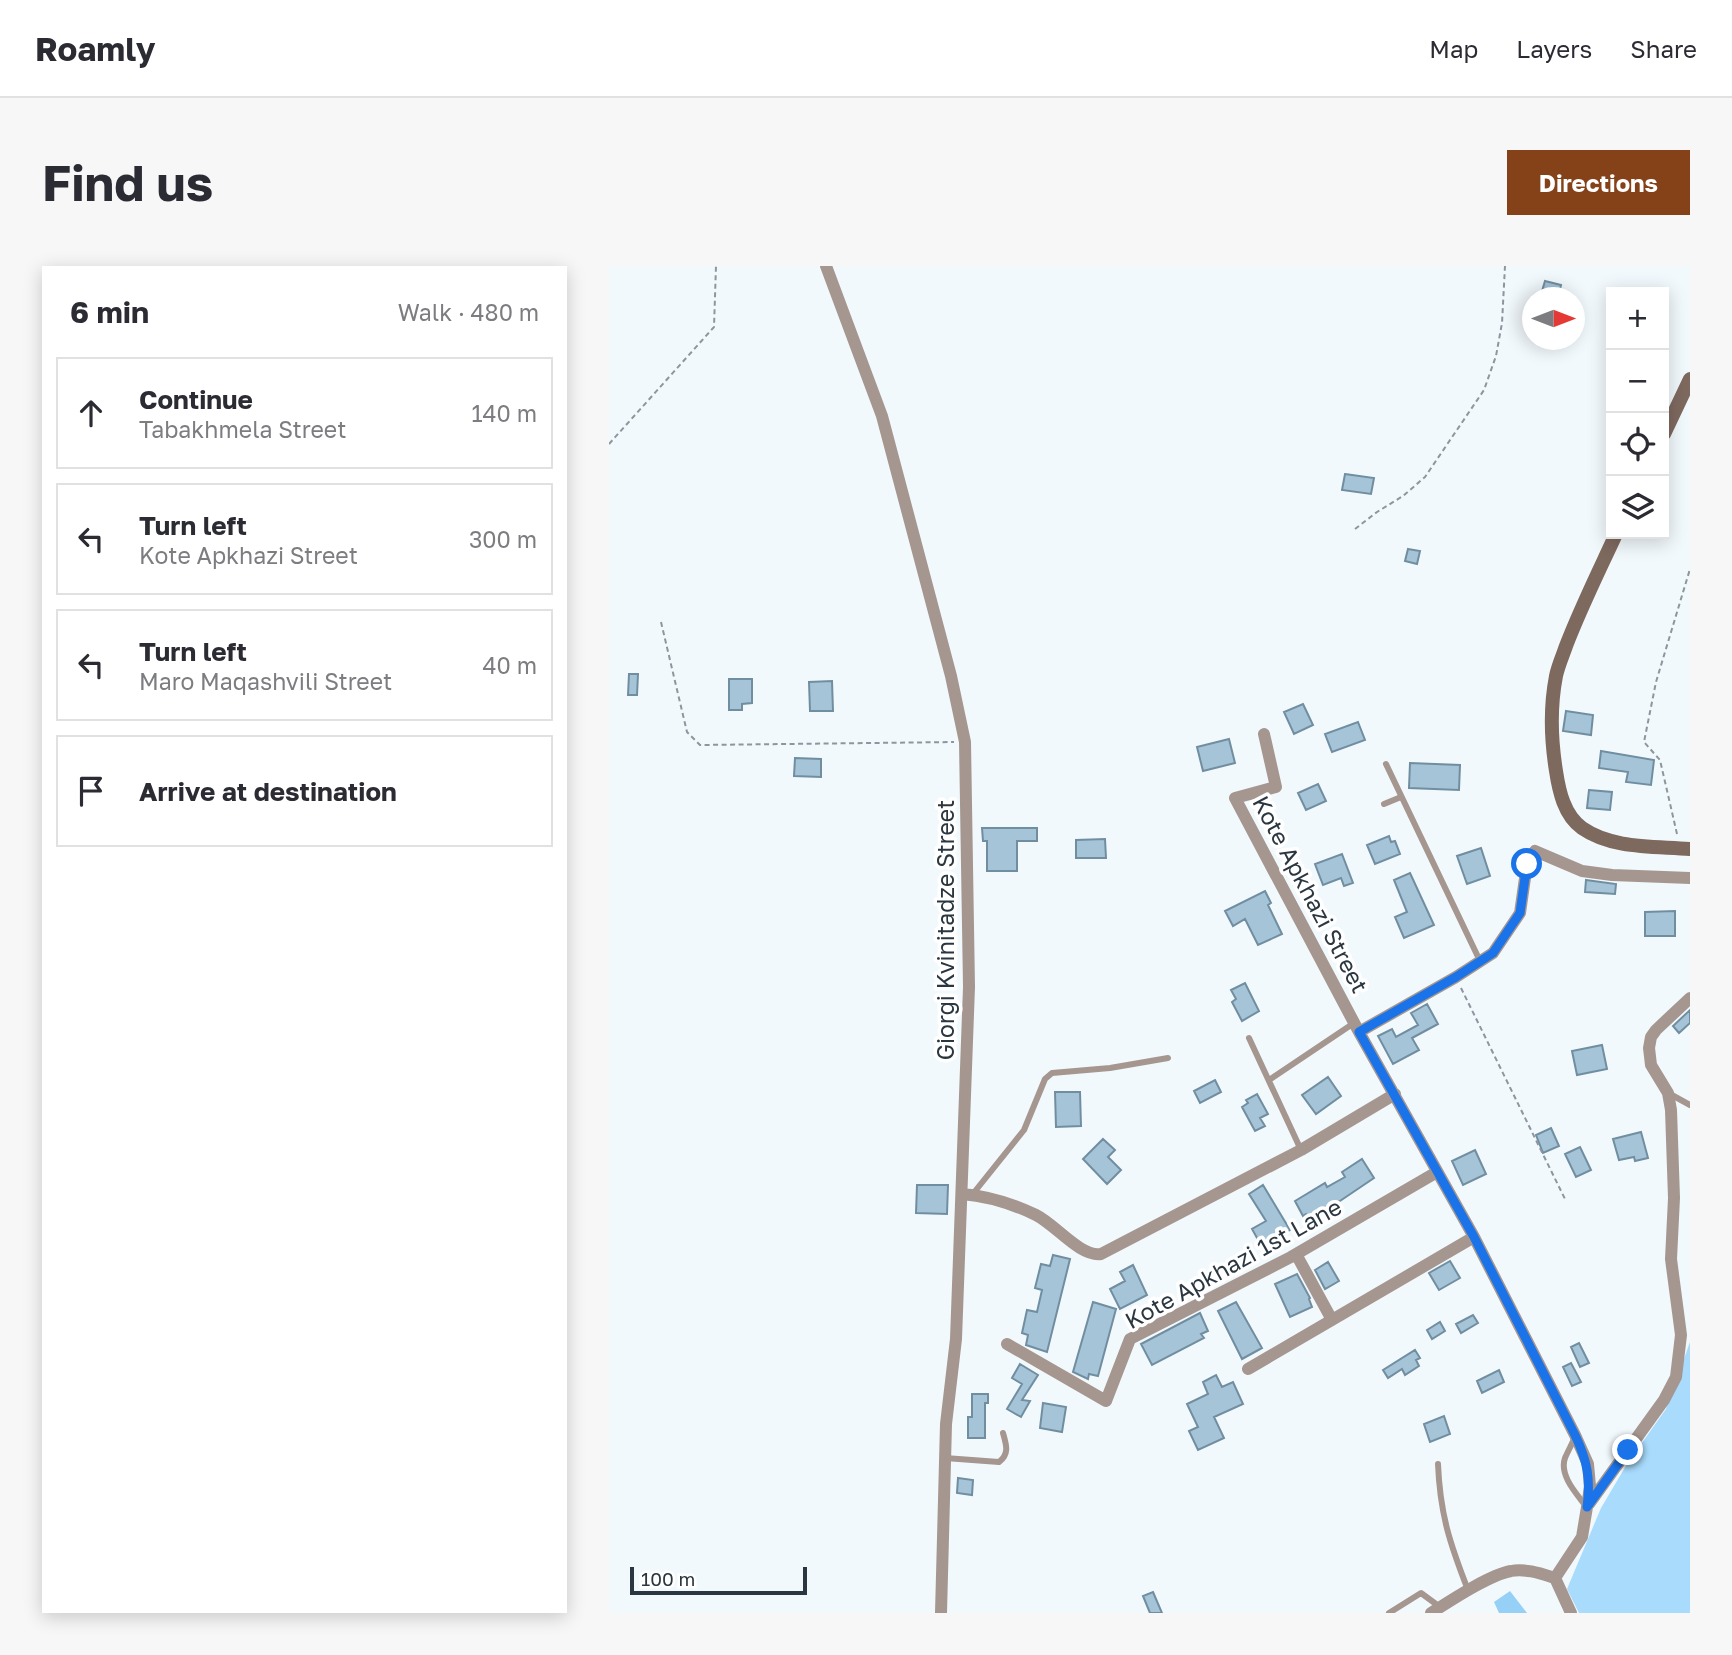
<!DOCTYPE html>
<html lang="en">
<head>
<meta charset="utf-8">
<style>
  :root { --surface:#fff; --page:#f7f7f7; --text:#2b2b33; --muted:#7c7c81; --line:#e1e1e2; --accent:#854118 }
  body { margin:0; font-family:"Golos Text",sans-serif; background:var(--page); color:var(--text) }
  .controls { position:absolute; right:21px; top:21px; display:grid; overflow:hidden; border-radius:0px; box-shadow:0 4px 18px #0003 }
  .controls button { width:63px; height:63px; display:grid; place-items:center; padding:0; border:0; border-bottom:2px solid var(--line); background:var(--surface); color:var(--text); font:35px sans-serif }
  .compass { position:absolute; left:913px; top:21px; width:63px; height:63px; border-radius:50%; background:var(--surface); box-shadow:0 4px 18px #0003; rotate:90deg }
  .scale { position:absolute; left:21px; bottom:18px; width:177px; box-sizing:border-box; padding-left:7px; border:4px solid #2b3740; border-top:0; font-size:19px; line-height:24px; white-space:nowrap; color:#2b3740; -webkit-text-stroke:5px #fff; paint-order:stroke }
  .stop { position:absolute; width:21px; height:21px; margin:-16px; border:5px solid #1a73e8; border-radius:50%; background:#fff }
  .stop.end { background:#1a73e8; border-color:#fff; box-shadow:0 2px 7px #0008 }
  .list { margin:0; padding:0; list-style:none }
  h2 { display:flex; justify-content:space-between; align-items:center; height:91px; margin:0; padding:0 28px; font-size:30px }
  h2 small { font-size:23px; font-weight:400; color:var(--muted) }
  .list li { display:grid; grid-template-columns:46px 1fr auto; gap:21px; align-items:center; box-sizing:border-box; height:112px; margin:0 14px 14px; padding:0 14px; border:2px solid var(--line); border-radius:0px }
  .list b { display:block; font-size:26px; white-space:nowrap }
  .list p { margin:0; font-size:23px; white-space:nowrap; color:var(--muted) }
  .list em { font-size:23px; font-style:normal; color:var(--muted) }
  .icon { flex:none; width:38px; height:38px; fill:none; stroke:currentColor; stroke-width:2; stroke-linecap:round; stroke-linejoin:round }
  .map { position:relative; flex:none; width:1081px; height:1347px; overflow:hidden; border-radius:0px }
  header { display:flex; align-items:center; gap:42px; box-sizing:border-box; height:98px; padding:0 35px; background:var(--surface); border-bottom:2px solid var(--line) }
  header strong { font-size:33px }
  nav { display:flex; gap:38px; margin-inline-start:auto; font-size:24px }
  .intro { display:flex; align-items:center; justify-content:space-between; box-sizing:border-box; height:168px; padding:0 42px }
  h1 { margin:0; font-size:49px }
  .button { padding:18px 32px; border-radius:0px; background:var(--accent); color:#fff; font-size:24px; font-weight:700 }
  main { display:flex; gap:42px; padding:0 42px }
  aside { flex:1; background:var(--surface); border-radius:0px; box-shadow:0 4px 18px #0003 }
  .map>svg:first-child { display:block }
  .green { fill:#a8dbfc }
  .forest { fill:#96d0f6 }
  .building { fill:#a5c4d8; stroke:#718ea1; stroke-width:2 }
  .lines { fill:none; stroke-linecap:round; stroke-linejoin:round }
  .path { stroke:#8d969d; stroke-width:2; stroke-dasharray:5 3.5; stroke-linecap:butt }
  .service { stroke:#a59790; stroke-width:6 }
  .minor { stroke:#a59790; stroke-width:12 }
  .secondary { stroke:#7e695f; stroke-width:14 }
  .route { stroke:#1a73e8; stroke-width:9 }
  .labels { text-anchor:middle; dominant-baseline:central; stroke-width:7; stroke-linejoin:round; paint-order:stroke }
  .street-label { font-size:23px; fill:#2b3740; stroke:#fff }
</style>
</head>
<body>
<header>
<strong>Roamly</strong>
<nav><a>Map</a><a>Layers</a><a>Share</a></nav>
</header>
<div class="intro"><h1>Find us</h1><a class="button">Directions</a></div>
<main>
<aside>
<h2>6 min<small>Walk · 480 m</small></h2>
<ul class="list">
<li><svg class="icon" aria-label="ahead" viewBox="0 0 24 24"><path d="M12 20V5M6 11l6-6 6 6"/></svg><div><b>Continue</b><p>Tabakhmela Street</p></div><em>140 m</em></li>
<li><svg class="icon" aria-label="left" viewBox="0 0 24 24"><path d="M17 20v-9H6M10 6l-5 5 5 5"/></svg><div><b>Turn left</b><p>Kote Apkhazi Street</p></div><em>300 m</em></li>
<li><svg class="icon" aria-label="left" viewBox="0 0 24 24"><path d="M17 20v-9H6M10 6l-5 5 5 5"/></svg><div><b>Turn left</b><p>Maro Maqashvili Street</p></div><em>40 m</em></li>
<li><svg class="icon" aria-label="arrive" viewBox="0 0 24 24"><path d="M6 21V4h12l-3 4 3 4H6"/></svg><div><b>Arrive at destination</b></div></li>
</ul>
</aside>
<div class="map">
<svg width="1081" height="1347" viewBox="0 0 1081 1347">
  <rect width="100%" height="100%" fill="#f2f9fd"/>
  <path class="green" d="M1081 1076V1347H970L958 1323 992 1242 1018 1198 1057 1143Z"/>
  <path class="forest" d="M901 1325 918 1347H890L885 1336Z"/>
  <path class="building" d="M936 15 952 19 949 32H931Z
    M736 208 765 212 762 228 733 224Z
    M799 283 811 285 808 298 796 295Z
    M20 408H29L28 429H19Z
    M120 413H143V437L133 438V444H120Z
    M223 415 224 445H201L200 416Z
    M694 438 704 459 685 468 675 446Z
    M957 445 984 449 982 469 954 465Z
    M749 456 756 474 723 486 716 468Z
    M620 473 626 497 594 505 588 481Z
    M992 485 1045 494 1042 519 1017 516 1019 506 990 502Z
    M186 492 212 493V511L185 510Z
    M801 497 851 499 850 524 800 522Z
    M709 518 717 535 697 544 689 527Z
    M980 524 1003 526 1001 544 978 542Z
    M373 562H428V575H408V605H378V575H374Z
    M780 570 782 576 786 575 791 588 766 598 758 579Z
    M496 573 497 592H467V574Z
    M872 582 881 610 858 618 848 590Z
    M733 588 744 617 735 620 732 612 714 619 706 598Z
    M801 607 825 659 795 672 786 651 798 646 785 614Z
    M977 614 1007 618 1006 628 976 626Z
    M656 625 662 637 659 639 673 668 649 679 636 653 624 660 616 645Z
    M1066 645V670H1036V646Z
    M636 717 650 745 633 755 623 736 627 733 622 724Z
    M818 738 829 758 803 772 810 784 784 798 769 770 783 763 787 771 809 759 802 747Z
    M1081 744V757L1070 767 1064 760Z
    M993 779 998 803 968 809 963 785Z
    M719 811 732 830 707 848 693 829Z
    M606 814 612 826 591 837 585 825Z
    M446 826H471L472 860 447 861Z
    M648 828 659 848 651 852 656 860 646 865 633 841 639 837 637 834Z
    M942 862 950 880 934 887 927 869Z
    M1032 866 1039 892 1026 895 1025 891 1010 894 1004 873Z
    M494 873 506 884 499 891 512 904 498 918 474 893Z
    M971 881 982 904 967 911 956 888Z
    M866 884 877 908 854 919 843 895Z
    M753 893 765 912 728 937 732 945 711 957 708 952 702 955 697 948 694 950 686 935 716 917 718 921 736 911 733 906Z
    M308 919H339L338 948 307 947Z
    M654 919 681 964 653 981 643 963 657 955 640 928Z
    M444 989 461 993 438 1086 417 1079 419 1069 413 1067 418 1044 428 1046 433 1024 426 1022 432 998 441 1000Z
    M841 995 851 1012 830 1024 820 1007Z
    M719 996 730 1015 716 1023 706 1004Z
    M524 999 538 1029 511 1043 501 1023 516 1015 511 1006Z
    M688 1008 701 1032 700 1033 703 1041 681 1051 666 1018Z
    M484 1036 507 1043 489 1110 480 1108 479 1113 464 1106Z
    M627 1036 653 1082 633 1093 609 1045Z
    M591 1047 599 1065 592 1068 595 1072 543 1099 532 1078Z
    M864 1049 869 1057 852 1067 847 1058Z
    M831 1056 836 1065 823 1073 818 1064Z
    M970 1077 980 1097 971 1101 962 1081Z
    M806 1084 811 1092 807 1094 810 1100 796 1109 793 1103 779 1112 774 1104Z
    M962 1097 972 1116 963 1120 954 1101Z
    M411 1098 429 1109 413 1134 421 1135 412 1151 398 1143 413 1118 403 1112Z
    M890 1104 895 1116 873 1127 868 1115Z
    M607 1109 613 1121 624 1116 634 1138 605 1151 615 1172 589 1184 580 1165 589 1161 578 1138 599 1128 594 1116Z
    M363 1128H379V1137H376V1172H359V1151H363Z
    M434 1137 457 1141 453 1166 431 1162Z
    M835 1150 841 1168 821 1176 815 1158Z
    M349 1212 364 1214 363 1229 348 1227Z
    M544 1326 553 1347H541L534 1330Z"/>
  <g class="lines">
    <path class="path" d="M0 178 105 61 107 0
      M746 263 768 246 794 230 816 211 875 124 887 90 893 57 896 0
      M52 356 78 466 91 479 345 476
      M1068 568 1051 494 1035 476 1047 416 1081 303
      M852 722 957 935"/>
    <path class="service" d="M777 498 871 695
      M775 538 792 531
      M640 772 692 884
      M660 814 745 757
      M1061 828 1081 839
      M363 929 415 864 436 813 443 807 501 802 559 792
      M966 1171C963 1178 959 1185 956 1192 950 1209 967 1227 976 1239
      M336 1192 390 1196C401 1188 397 1178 394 1167
      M829 1198C831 1248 841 1278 859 1324
      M780 1347 812 1327 831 1341"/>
    <path class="minor" d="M217 0 273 150 342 410 356 476 360 721 347 1073 337 1158 332 1347
      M655 468 667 521 626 532 750 766 865 971 966 1169 979 1198 981 1220 978 1241 973 1271 946 1312
      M750 766 847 711 884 687 911 647 918 598 926 585 973 605 1003 609 1081 612
      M353 928C378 930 404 938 427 949 447 959 471 991 492 988L692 884 786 828
      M687 988 723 1054
      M398 1078 497 1135 521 1073 682 991 828 906
      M639 1103 865 971
      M980 1238 1055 1134 1067 1111 1072 1069 1062 993 1065 932 1062 844 1059 827 1042 799 1040 782 1042 771 1047 764 1081 732
      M946 1312 962 1347
      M822 1347C841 1335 880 1309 902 1305 916 1302 933 1308 946 1312"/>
    <path class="secondary" d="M1055 168 1081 113
      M1007 268C990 305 972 341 957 380 954 389 949 400 947 410 941 441 942 474 947 505 950 525 955 549 973 562 1003 583 1045 580 1081 583"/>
  </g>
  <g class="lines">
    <path class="route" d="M918 598 911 647 884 687 847 711 750 766 865 971 966 1169C978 1194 982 1213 978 1241L1019 1184"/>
  </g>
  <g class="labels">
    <g class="street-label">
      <text transform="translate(702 628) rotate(62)">Kote Apkhazi Street</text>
      <text transform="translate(336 664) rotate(-90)">Giorgi Kvinitadze Street</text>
      <text transform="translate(624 997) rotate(-29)">Kote Apkhazi 1st Lane</text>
    </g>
  </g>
</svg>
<div class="controls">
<button>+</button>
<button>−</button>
<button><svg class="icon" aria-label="locate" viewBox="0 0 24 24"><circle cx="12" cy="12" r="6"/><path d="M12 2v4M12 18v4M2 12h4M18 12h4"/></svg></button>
<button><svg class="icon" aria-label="layers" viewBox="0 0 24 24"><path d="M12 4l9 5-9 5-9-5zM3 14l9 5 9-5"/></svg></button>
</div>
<svg class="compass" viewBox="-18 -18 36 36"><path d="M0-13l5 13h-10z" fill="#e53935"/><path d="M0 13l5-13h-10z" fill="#7c7c81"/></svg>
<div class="scale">100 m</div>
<div class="stop" style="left:918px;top:598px"></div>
<div class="stop end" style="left:1019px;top:1184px"></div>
</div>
</main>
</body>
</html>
